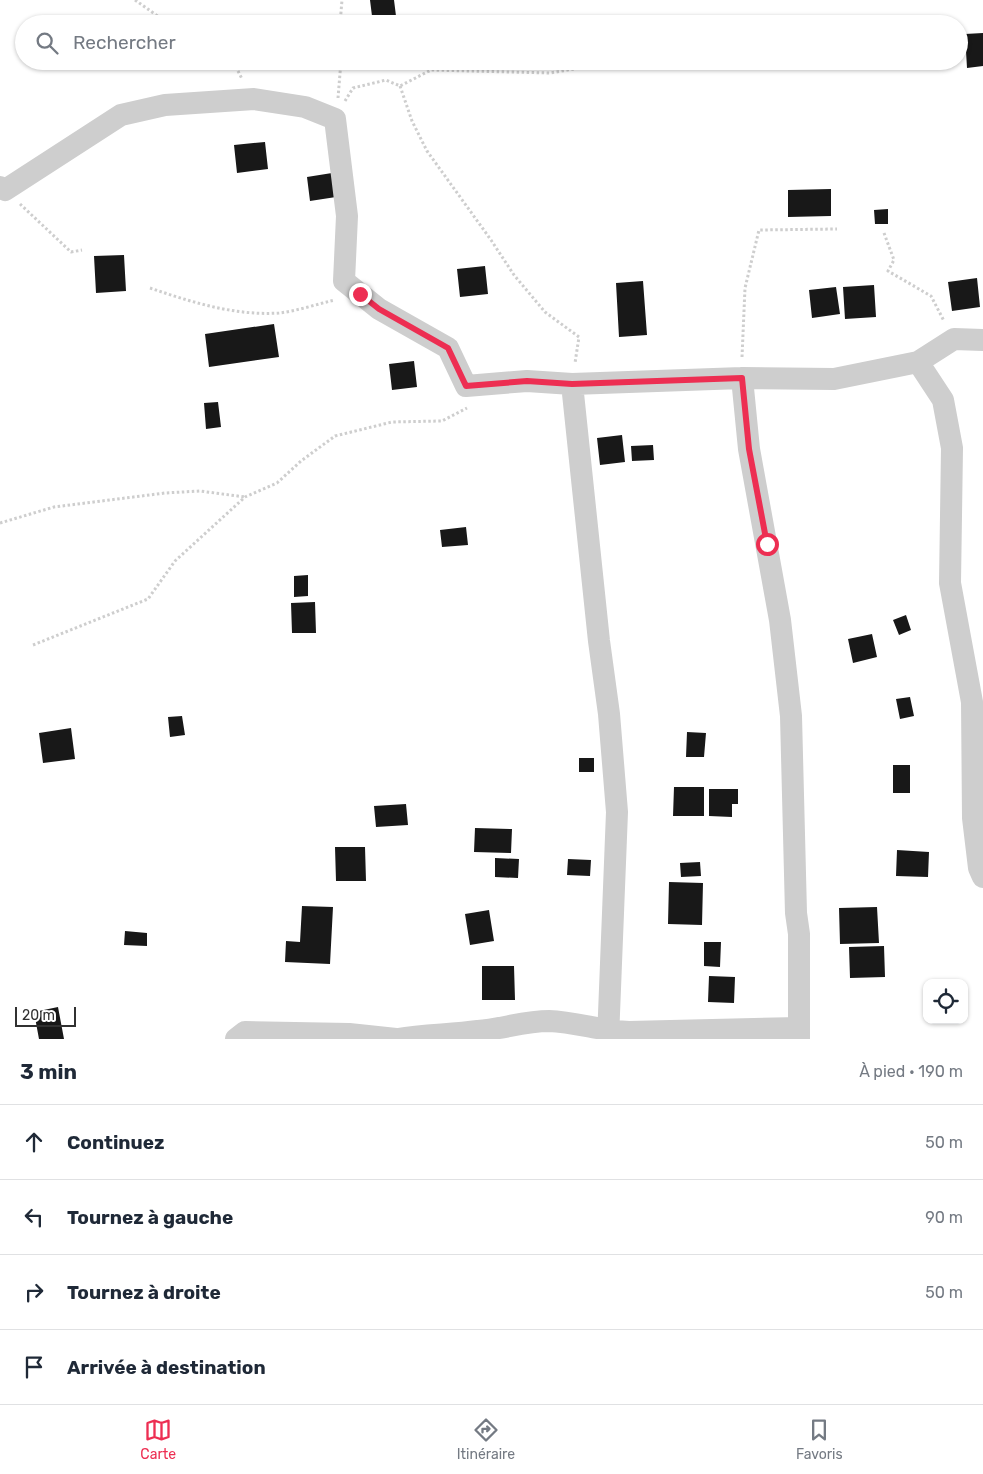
<!DOCTYPE html>
<html lang="fr">
<head>
<meta charset="utf-8">
<style>
  :root { --surface:#fff; --page:#f6f6f7; --text:#1f2937; --muted:#747a83; --line:#e0e1e3; --accent:#ed2e52 }
  body { margin:0; font-family:Rubik,sans-serif; background:var(--page); color:var(--text) }
  .controls { position:absolute; right:15px; bottom:15px; display:grid; overflow:hidden; border-radius:10px; box-shadow:0 1px 4px #0004 }
  .controls button { width:45px; height:45px; display:grid; place-items:center; padding:0; border:0; border-bottom:1px solid var(--line); background:var(--surface); color:var(--text); font:25px sans-serif }
  .scale { position:absolute; left:15px; bottom:12px; width:61px; box-sizing:border-box; padding-left:5px; border:2px solid #313131; border-top:0; font-size:14px; line-height:18px; white-space:nowrap; color:#313131; -webkit-text-stroke:4px #fff; paint-order:stroke }
  .stop { position:absolute; width:15px; height:15px; margin:-11px; border:4px solid #ed2e52; border-radius:50%; background:#fff }
  .stop.end { background:#ed2e52; border-color:#fff; box-shadow:0 1px 5px #0008 }
  .list { margin:0; padding:0; list-style:none }
  h2 { display:flex; justify-content:space-between; align-items:center; height:65px; margin:0; padding:0 20px; font-size:21px }
  h2 small { font-size:16px; font-weight:400; color:var(--muted) }
  .list li { display:grid; grid-template-columns:32px 1fr auto; gap:15px; align-items:center; box-sizing:border-box; height:75px; padding:0 20px; border-top:1px solid var(--line) }
  .list b { display:block; font-size:19px; white-space:nowrap }
  .list em { font-size:16px; font-style:normal; color:var(--muted) }
  .icon { flex:none; width:28px; height:28px; fill:none; stroke:currentColor; stroke-width:2; stroke-linecap:round; stroke-linejoin:round }
  .map { position:relative; flex:none; width:983px; height:1039px; overflow:hidden }
  .search { position:absolute; background:var(--surface); box-shadow:0 1px 4px #0004; left:15px; right:15px; top:15px; height:55px; display:flex; align-items:center; gap:12px; box-sizing:border-box; padding:0 18px; border-radius:28px; color:var(--muted); font-size:19px }
  .sheet { height:365px; background:var(--surface) }
  nav { display:flex; justify-content:space-around; align-items:center; box-sizing:border-box; height:70px; border-top:1px solid var(--line); background:var(--surface); font-size:14px; color:var(--muted) }
  nav a { display:grid; justify-items:center; gap:2px }
  nav .on { color:var(--accent) }
  .map>svg:first-child { display:block }
  .building { fill:#181818 }
  .lines { fill:none; stroke-linecap:round; stroke-linejoin:round }
  .path { stroke:#cecece; stroke-width:3; stroke-dasharray:2.5 2.5; stroke-linecap:butt }
  .minor { stroke:#cecece; stroke-width:22 }
  .route { stroke:#ed2e52; stroke-width:6 }
</style>
</head>
<body>
<div class="map">
<svg width="983" height="1039" viewBox="0 0 983 1039">
  <rect width="100%" height="100%" fill="#fff"/>
  <path class="building" d="M370 0H394L397 24H373Z
    M983 33V66L967 68 965 34Z
    M265 142 268 169 237 173 234 145Z
    M332 173 336 197 310 201 307 177Z
    M831 189V216L788 217V190Z
    M888 209V224H875L874 210Z
    M124 255 126 291 96 293 94 256Z
    M485 266 488 294 460 297 457 269Z
    M977 278 980 307 952 311 948 282Z
    M643 281 647 335 619 337 616 283Z
    M874 285 876 317 845 319 843 287Z
    M836 287 840 314 812 318 809 290Z
    M274 324 279 357 209 367 205 334Z
    M414 361 417 387 392 390 389 364Z
    M218 402 221 427 206 429 204 403Z
    M622 435 625 462 600 465 597 438Z
    M653 445 654 460 632 461 631 446Z
    M466 527 468 545 442 547 440 530Z
    M308 575V596L294 597V576Z
    M315 602 316 633H292L291 603Z
    M906 615 911 630 899 635 893 620Z
    M872 634 877 657 853 663 848 639Z
    M910 697 914 716 900 719 896 699Z
    M182 716 185 735 170 737 168 717Z
    M71 728 75 759 43 763 39 733Z
    M687 732 706 733 704 757H686Z
    M579 758H594V772H579Z
    M893 765H910V793H893Z
    M674 787H704V816H673Z
    M709 789H738V804H732V817L709 816Z
    M406 804 408 825 376 827 374 806Z
    M475 828 512 829 511 853 474 852Z
    M335 847H365L366 881H336Z
    M897 850 929 852 928 877 896 876Z
    M495 858 519 859 518 878 495 877Z
    M568 859 591 860 590 876 567 875Z
    M700 862 701 876 681 877 680 863Z
    M669 882 703 883 702 925 668 924Z
    M302 906 333 907 330 964 285 962 286 941 300 942Z
    M877 907 879 943 840 944 839 908Z
    M489 910 494 941 470 945 465 914Z
    M125 931 147 933V946L124 945Z
    M704 942H721L720 967 704 966Z
    M884 946 885 977 850 978 849 947Z
    M482 966H514L515 1000H482Z
    M709 976 735 977 734 1003 708 1002Z
    M58 1007 64 1039H39L34 1012Z"/>
  <g class="lines">
    <path class="path" d="M135 0 169 24
      M340 24 342 0
      M227 61 237 69 242 79
      M400 86 412 121 427 151 491 240 514 275 545 312 579 337 575 363
      M338 98 341 61
      M345 101 353 88 386 80 400 86 431 70 550 73 616 62
      M20 204 71 252 82 250
      M884 233 894 260 888 271 931 296 944 321
      M150 288C191 302 235 316 279 313 297 311 317 304 335 300
      M742 357 745 288 759 230 837 229
      M0 523 54 507 165 493 200 491 245 497
      M33 645 148 599 175 561 245 497 277 483 301 461 335 436 392 422 442 421 467 408"/>
    <path class="minor" d="M0 187 5 190 121 115 165 105 254 99 305 107 335 119 347 216 344 281 379 309 448 348 466 386 527 381 572 384 742 378 834 379 918 362 954 339 983 340
      M918 362 943 400 952 448 950 583 972 702 973 818 979 868 983 877
      M742 378 749 449 780 620 791 716 796 913 799 934V1039
      M572 384 599 641 609 714 617 812 608 1039
      M236 1039 245 1032 349 1034 396 1039
      M398 1039C424 1034 451 1035 478 1031 502 1029 525 1021 549 1021 576 1022 602 1031 629 1032L799 1028"/>
  </g>
  <g class="lines">
    <path class="route" d="M360 294 379 309 448 348 466 386 527 381 572 384 742 378 749 449 767 544"/>
  </g>
</svg>
<div class="controls">
<button><svg class="icon" aria-label="locate" viewBox="0 0 24 24"><circle cx="12" cy="12" r="6"/><path d="M12 2v4M12 18v4M2 12h4M18 12h4"/></svg></button>
</div>
<div class="scale">20 m</div>
<div class="stop" style="left:767px;top:544px"></div>
<div class="stop end" style="left:360px;top:294px"></div>
<div class="search"><svg class="icon" aria-label="search" viewBox="0 0 24 24"><circle cx="10" cy="10" r="6"/><path d="M15 15l6 6"/></svg>Rechercher</div>
</div>
<section class="sheet">
<h2>3 min<small>À pied · 190 m</small></h2>
<ul class="list">
<li><svg class="icon" aria-label="ahead" viewBox="0 0 24 24"><path d="M12 20V5M6 11l6-6 6 6"/></svg><div><b>Continuez</b></div><em>50 m</em></li>
<li><svg class="icon" aria-label="left" viewBox="0 0 24 24"><path d="M17 20v-9H6M10 6l-5 5 5 5"/></svg><div><b>Tournez à gauche</b></div><em>90 m</em></li>
<li><svg class="icon" aria-label="right" viewBox="0 0 24 24"><path d="M7 20v-9h11M14 6l5 5-5 5"/></svg><div><b>Tournez à droite</b></div><em>50 m</em></li>
<li><svg class="icon" aria-label="arrive" viewBox="0 0 24 24"><path d="M6 21V4h12l-3 4 3 4H6"/></svg><div><b>Arrivée à destination</b></div></li>
</ul>
</section>
<nav>
<a class="on"><svg class="icon" aria-label="map" viewBox="0 0 24 24"><path d="M3 6l6-2 6 2 6-2v14l-6 2-6-2-6 2zM9 4v14M15 6v14"/></svg>Carte</a>
<a><svg class="icon" aria-label="directions" viewBox="0 0 24 24"><path d="M12 3l9 9-9 9-9-9zM9 14v-3h6M13 9l2 2-2 2"/></svg>Itinéraire</a>
<a><svg class="icon" aria-label="saved" viewBox="0 0 24 24"><path d="M7 4h10v16l-5-4-5 4z"/></svg>Favoris</a>
</nav>
</body>
</html>
